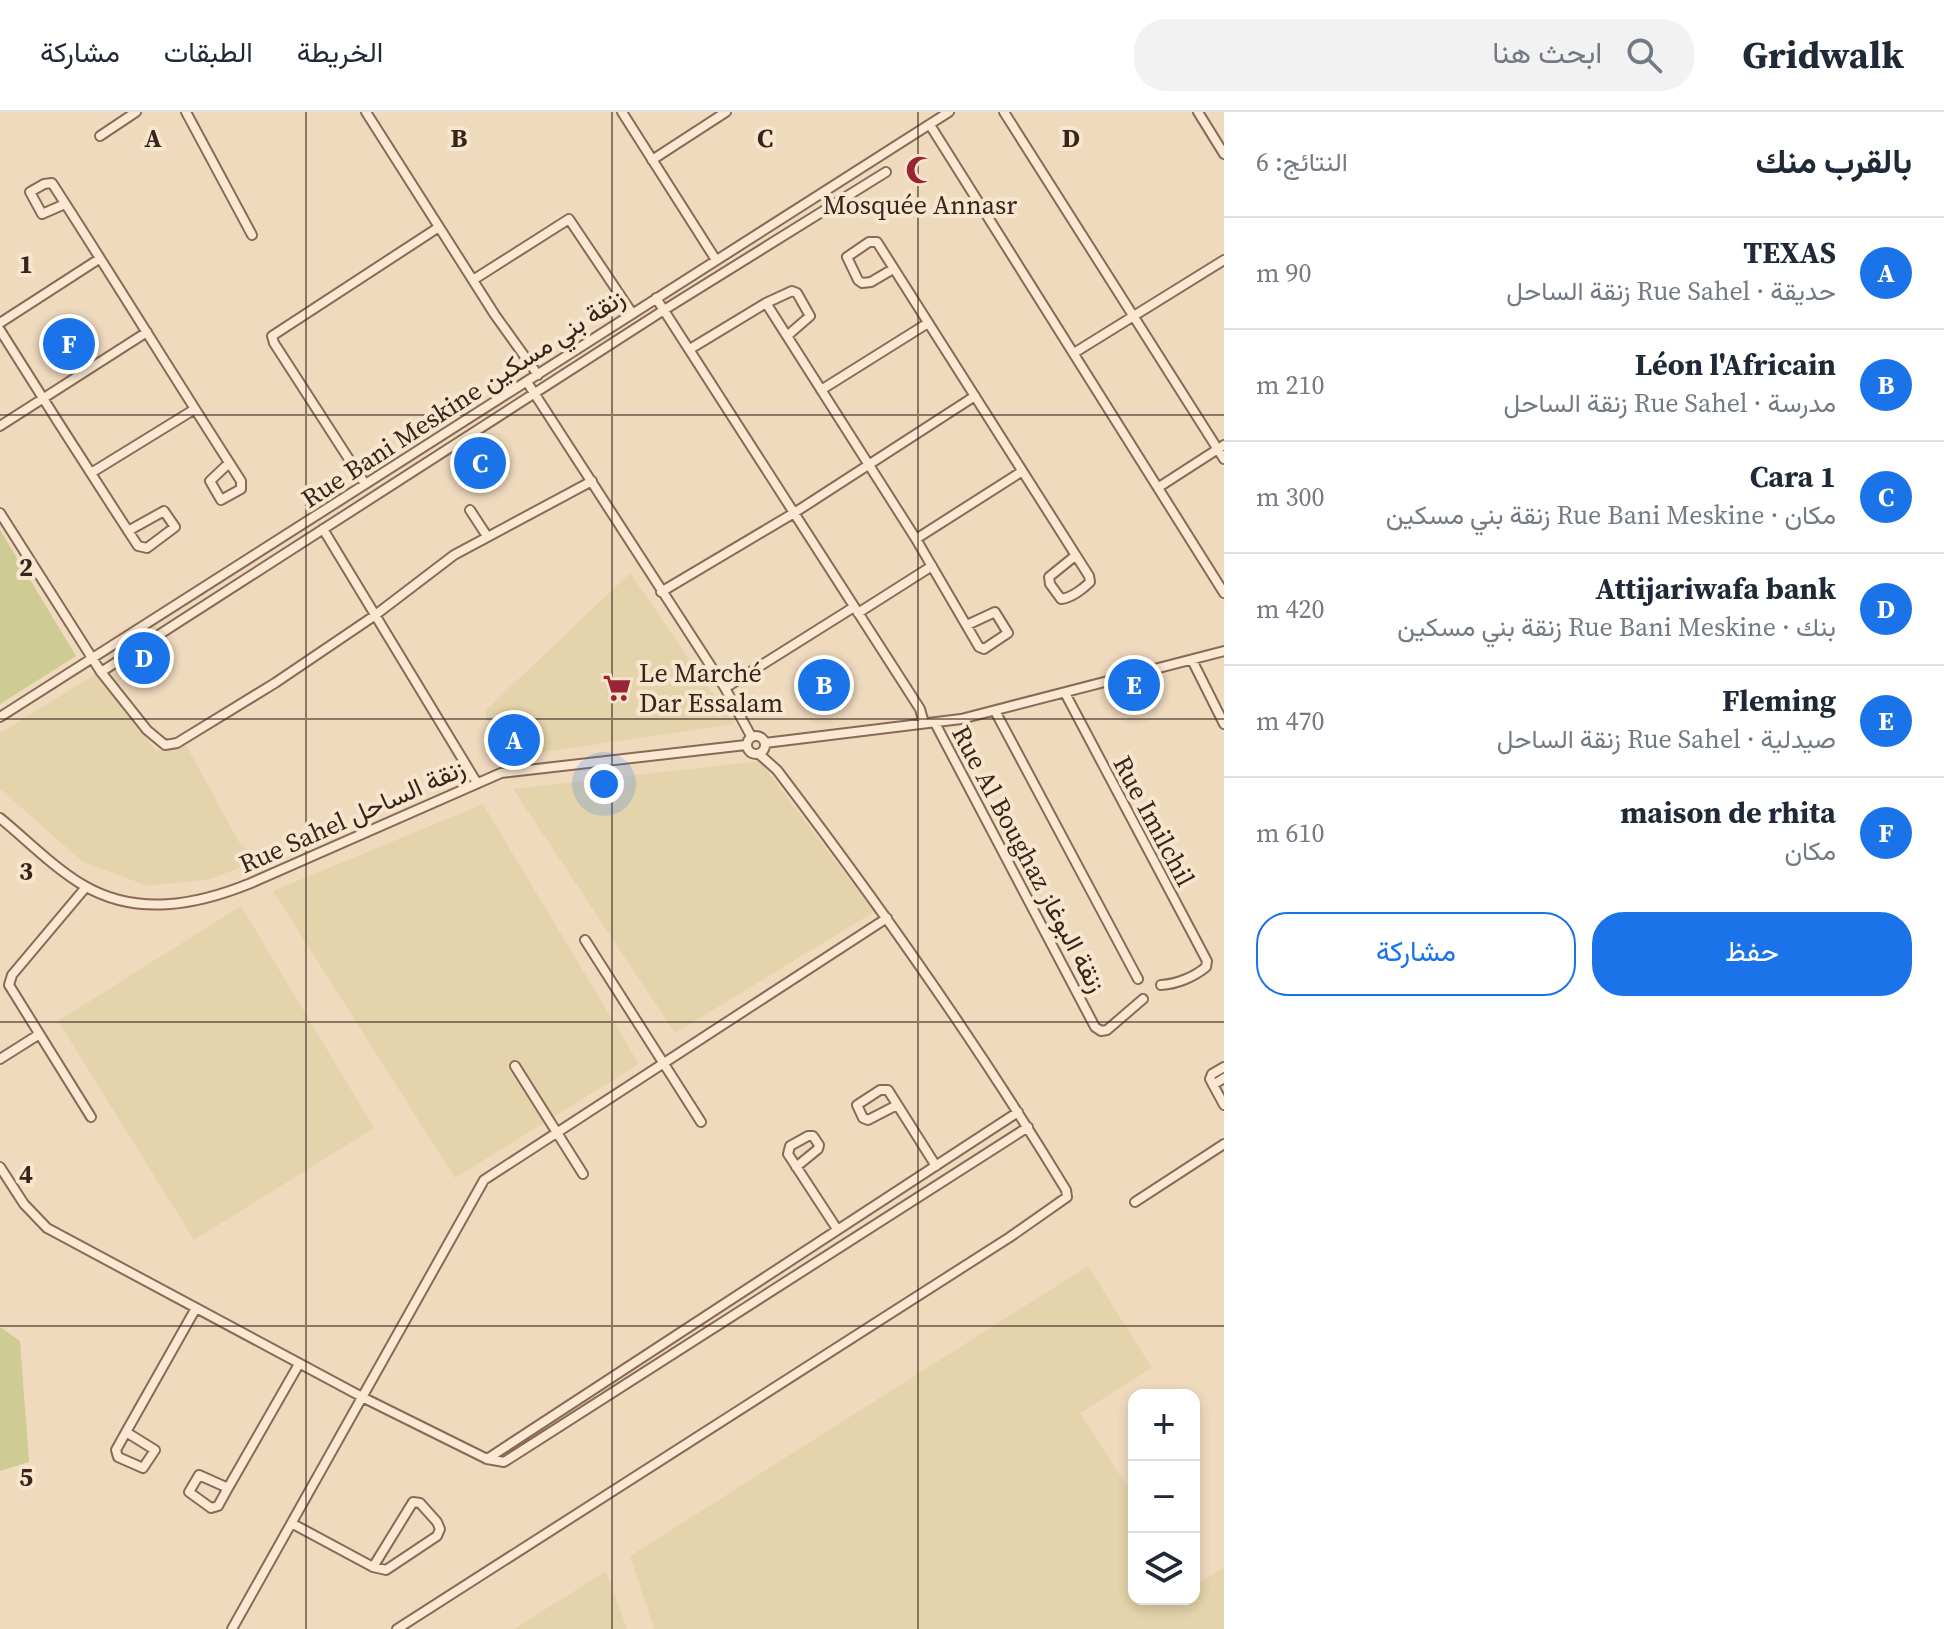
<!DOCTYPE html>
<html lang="ar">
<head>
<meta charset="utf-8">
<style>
  :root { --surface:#fff; --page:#f2f2f3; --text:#1f2937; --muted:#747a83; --line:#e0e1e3; --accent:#1a73e8 }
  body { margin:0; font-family:"Source Serif 4",Vazirmatn,serif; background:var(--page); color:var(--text); direction:rtl }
  .controls { position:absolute; right:24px; bottom:24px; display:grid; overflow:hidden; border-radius:16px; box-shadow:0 4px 12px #0003 }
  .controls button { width:72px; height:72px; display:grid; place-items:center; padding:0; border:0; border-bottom:2px solid var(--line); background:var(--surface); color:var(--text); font:40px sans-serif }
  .you { position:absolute; left:604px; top:672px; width:28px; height:28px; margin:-20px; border:6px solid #fff; border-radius:50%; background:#1a73e8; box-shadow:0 0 0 12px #1a73e833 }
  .badge { display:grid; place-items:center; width:52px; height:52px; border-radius:50%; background:var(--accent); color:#fff; font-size:26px; font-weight:700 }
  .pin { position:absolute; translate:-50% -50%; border:4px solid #fff; box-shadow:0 2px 8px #0006 }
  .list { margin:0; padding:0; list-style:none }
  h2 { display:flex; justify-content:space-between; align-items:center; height:104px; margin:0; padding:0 32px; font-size:34px }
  h2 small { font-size:26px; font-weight:400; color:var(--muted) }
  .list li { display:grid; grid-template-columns:52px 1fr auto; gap:24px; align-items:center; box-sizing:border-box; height:112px; padding:0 32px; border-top:2px solid var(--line) }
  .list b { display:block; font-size:30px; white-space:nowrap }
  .list p { margin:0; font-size:26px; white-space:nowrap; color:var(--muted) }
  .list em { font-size:26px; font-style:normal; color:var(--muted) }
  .actions { display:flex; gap:16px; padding:24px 32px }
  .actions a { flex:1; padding:18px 0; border:2px solid var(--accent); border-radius:32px; text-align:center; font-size:28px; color:var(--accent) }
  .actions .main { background:var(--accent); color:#fff }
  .icon { flex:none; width:44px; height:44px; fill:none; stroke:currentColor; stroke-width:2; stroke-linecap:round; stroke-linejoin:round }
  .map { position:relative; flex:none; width:1224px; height:1517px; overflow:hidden; direction:ltr }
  header { display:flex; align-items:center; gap:48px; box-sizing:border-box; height:112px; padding:0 40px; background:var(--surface); border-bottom:2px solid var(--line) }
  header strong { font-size:38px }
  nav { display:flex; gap:44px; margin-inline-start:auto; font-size:28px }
  .search { width:560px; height:72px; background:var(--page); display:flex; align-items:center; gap:20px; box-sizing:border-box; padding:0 28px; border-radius:32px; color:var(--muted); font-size:30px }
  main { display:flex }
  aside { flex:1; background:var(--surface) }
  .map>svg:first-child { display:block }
  .farmland { fill:#e5d4ab }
  .green { fill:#cecc92 }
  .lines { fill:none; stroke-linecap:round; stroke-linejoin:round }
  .minor-casing { stroke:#886a56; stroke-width:12 }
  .minor { stroke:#fae8d2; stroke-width:8 }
  .grid { fill:none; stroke:#37251c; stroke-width:2; stroke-opacity:0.55 }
  .labels { text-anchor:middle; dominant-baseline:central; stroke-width:8; stroke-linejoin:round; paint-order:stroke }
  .poi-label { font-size:26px; fill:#37251c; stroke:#f7e5ce }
  .street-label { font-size:26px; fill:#37251c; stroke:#f7e5ce }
  .grid-label { font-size:26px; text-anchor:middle; font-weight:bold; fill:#37251c; stroke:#f7e5ce; stroke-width:8; stroke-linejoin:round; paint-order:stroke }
</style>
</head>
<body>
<header>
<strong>Gridwalk</strong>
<div class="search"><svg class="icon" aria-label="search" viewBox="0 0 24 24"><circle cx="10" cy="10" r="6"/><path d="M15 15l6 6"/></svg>ابحث هنا</div>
<nav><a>الخريطة</a><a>الطبقات</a><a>مشاركة</a></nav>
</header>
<main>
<aside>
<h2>بالقرب منك<small>النتائج: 6</small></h2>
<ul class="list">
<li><span class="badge">A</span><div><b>TEXAS</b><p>حديقة · Rue Sahel زنقة الساحل</p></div><em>90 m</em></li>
<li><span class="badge">B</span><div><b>Léon l'Africain</b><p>مدرسة · Rue Sahel زنقة الساحل</p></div><em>210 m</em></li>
<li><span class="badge">C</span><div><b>Cara 1</b><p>مكان · Rue Bani Meskine زنقة بني مسكين</p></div><em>300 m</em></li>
<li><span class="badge">D</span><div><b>Attijariwafa bank</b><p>بنك · Rue Bani Meskine زنقة بني مسكين</p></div><em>420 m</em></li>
<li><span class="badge">E</span><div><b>Fleming</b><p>صيدلية · Rue Sahel زنقة الساحل</p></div><em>470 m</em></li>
<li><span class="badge">F</span><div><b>maison de rhita</b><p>مكان</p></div><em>610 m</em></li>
</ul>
<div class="actions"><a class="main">حفظ</a><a>مشاركة</a></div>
</aside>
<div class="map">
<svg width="1224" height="1517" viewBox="0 0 1224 1517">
  <rect width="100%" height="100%" fill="#efdabe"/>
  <path class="farmland" d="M630 461 734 612 497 647 485 599Z
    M97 561 156 639 186 633 239 730 258 748 211 767 148 774 83 750 0 677V621Z
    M760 649 874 800 675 921 513 677Z
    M483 692 639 952 455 1066 273 779Z
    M241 794 374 1016 194 1128 58 909Z
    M1088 1154 1152 1256 1080 1301 1134 1385V1487H1194V1474L1224 1455V1517H654L630 1444Z
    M606 1459 627 1517H514Z"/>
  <path class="green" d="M0 418 76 544 0 592Z
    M0 1215 20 1229 29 1350 0 1359Z"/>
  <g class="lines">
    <defs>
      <path id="minor" d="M186 0 252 123
        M366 0 495 203 538 263
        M622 0 716 148
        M1004 0 1224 347
        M1198 0 1224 42
        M930 13 1224 481
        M100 24 136 0
        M652 48 726 0
        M65 92 42 102 30 80 44 72 52 71C116 170 177 270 241 369V377L221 388 210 369 229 351
        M893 157 871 170 862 171 858 168 847 145 869 130H877L1089 464 1090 470C1083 477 1071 486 1061 487L1050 472 1049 465 1075 444
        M473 168 569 107 632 201
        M656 186 920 597 924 611
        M766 191 916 427 979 535 984 537 1008 521 995 500 967 513
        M0 211 99 147
        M0 218C45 290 91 362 138 434L147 436 175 415 164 399 128 419
        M690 237 766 191 792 179 797 181 810 204 787 224
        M1074 241 1224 148
        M527 270 725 576 751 624
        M821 278 928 211
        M0 314 147 220
        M91 361 195 297
        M365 372 274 231 272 224 439 115
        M1159 375 1224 333
        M470 398 487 424
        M0 401 101 560 147 618 165 633 177 631 275 571 374 504 454 443 592 369
        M323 417 477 671
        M916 427 1021 360
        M661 480 794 401 975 284
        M858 501 932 454
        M1192 548 1224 612
        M101 560 664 198 886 60
        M725 576 854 495
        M1065 581 1207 849 1206 855C1194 865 1177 872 1161 873
        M995 599 1138 867
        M0 605 949 0
        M935 611 1095 915 1101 919 1107 918 1143 887
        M747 633a9 9 0 1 1 18 0a9 9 0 1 1-18 0Z
        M765 631 961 607 1224 539
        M0 706C27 728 53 755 83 773 137 805 197 793 251 771L501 661 746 633
        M86 775 12 863 9 873 91 1005
        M585 828 701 1010
        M0 947 38 923
        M515 954 583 1062
        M1224 955 1212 962 1210 967 1224 993
        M1213 973 1224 966
        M897 993 868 1008 863 1006 857 993 880 978H888L936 1054
        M0 1055 24 1092 47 1116 364 1286 487 1347 504 1350 1028 1015
        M796 1055 818 1037 819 1033 813 1024H808L790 1034 788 1042 837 1117
        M1135 1090 1224 1032
        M126 1320 155 1338 143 1356 118 1345 116 1338 126 1320 196 1196
        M487 1347 1018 1000
        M228 1376 199 1363 189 1380 211 1396 218 1394 228 1376 299 1252
        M413 1390 420 1391 437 1410 440 1417 437 1424 386 1458 373 1455Z
        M293 1412 373 1455
        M232 1517 484 1068 887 806
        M397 1517 1010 1125 1067 1085 1066 1078C977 931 881 795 777 658L759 642"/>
    </defs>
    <use href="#minor" class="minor-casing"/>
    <use href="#minor" class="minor"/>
  </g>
  <path class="grid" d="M306 0V1517M612 0V1517M918 0V1517M0 303H1224M0 607H1224M0 910H1224M0 1214H1224"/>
  <defs>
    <symbol id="mosque-bare" viewBox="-9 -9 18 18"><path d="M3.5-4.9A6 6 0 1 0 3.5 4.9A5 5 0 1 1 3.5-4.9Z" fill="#9a2435" stroke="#f7e5ce" stroke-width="2.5" paint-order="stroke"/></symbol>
    <symbol id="supermarket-bare" viewBox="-9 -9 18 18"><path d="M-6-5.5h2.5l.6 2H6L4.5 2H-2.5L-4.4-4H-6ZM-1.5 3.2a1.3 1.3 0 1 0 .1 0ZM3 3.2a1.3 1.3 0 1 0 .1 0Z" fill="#9a2435" stroke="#f7e5ce" stroke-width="2.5" paint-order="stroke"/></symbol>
  </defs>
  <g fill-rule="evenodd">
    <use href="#mosque-bare" x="900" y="38" width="40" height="40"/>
    <use href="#supermarket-bare" x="597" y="556" width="40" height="40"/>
  </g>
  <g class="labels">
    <g class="poi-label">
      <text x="920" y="93">Mosquée Annasr</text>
      <text x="639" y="561" text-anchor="start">Le Marché<tspan x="639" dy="30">Dar Essalam</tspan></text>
    </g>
    <g class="street-label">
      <text transform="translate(463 286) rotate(-33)">Rue Bani Meskine زنقة بني مسكين</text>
      <text transform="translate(352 704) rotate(-24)">Rue Sahel زنقة الساحل</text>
      <text transform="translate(1154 709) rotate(62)">Rue Imilchil</text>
      <text transform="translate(1029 747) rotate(62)">Rue Al Boughaz زنقة البوغاز</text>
    </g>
  </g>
  <g class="grid-label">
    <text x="153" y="35">A</text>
    <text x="459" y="35">B</text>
    <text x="765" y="35">C</text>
    <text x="1071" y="35">D</text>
    <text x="26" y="161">1</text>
    <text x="26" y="464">2</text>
    <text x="26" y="768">3</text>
    <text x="26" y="1071">4</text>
    <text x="26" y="1374">5</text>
  </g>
</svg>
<div class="controls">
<button>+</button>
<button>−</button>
<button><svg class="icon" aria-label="layers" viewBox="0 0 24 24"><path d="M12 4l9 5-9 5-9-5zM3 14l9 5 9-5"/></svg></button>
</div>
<div class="you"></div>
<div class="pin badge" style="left:514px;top:628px">A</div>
<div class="pin badge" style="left:824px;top:573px">B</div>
<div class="pin badge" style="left:480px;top:351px">C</div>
<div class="pin badge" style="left:144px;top:546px">D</div>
<div class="pin badge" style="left:1134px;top:573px">E</div>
<div class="pin badge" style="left:69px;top:232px">F</div>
</div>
</main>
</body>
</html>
